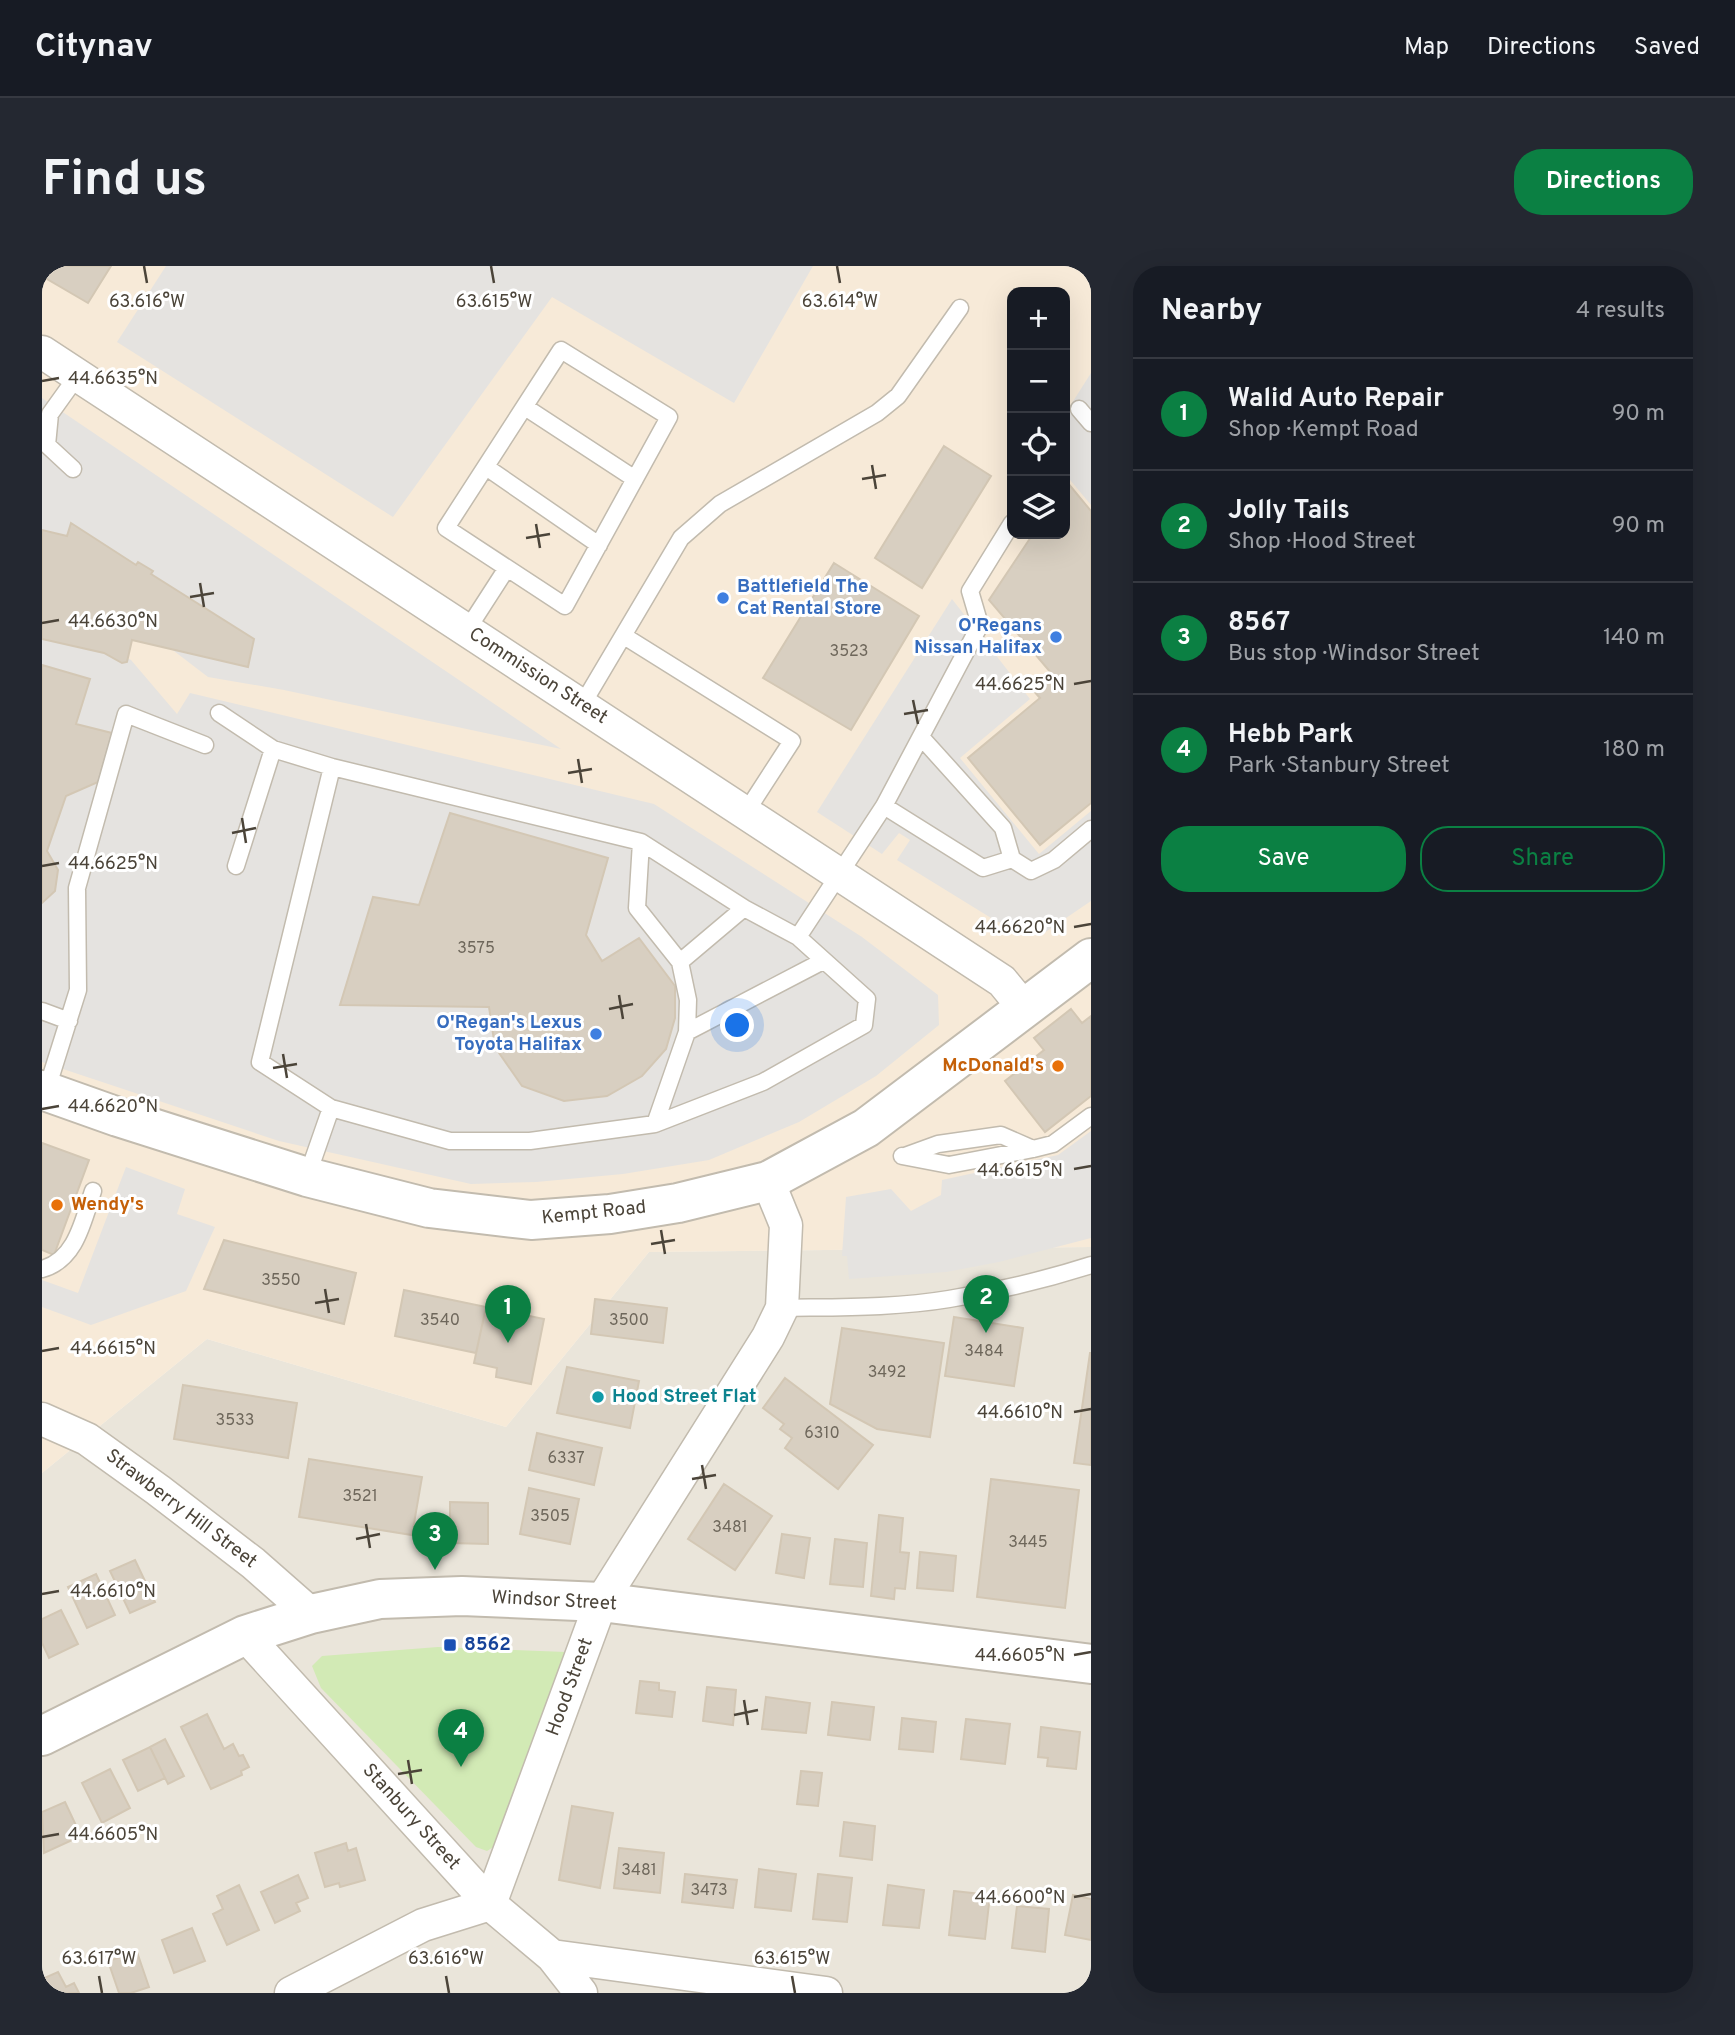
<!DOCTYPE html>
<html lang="en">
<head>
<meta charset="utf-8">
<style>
  :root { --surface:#171b24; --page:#242831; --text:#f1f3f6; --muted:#9ea1a6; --line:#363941; --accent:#0b8043 }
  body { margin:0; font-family:Overpass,sans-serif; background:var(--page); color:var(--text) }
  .controls { position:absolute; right:21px; top:21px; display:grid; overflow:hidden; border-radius:14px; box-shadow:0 7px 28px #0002 }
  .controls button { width:63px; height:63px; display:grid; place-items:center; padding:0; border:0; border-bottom:2px solid var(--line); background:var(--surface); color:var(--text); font:35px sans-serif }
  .you { position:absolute; left:696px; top:760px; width:24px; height:24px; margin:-18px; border:5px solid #fff; border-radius:50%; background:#1a73e8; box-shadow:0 0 0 10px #1a73e833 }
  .badge { display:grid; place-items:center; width:46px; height:46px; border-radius:50%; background:var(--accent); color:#fff; font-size:23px; font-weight:700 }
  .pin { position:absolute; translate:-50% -58px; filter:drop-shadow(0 2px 4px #0008) }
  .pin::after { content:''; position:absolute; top:37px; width:24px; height:21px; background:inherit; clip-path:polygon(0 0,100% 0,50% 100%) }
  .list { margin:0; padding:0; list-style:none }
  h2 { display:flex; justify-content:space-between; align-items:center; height:91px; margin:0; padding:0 28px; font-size:30px }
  h2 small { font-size:23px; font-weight:400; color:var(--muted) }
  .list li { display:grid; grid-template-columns:46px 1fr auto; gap:21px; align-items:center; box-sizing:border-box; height:112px; padding:0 28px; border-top:2px solid var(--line) }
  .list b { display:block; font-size:26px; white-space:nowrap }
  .list p { margin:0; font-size:23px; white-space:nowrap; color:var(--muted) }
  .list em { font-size:23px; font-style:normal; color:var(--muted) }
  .actions { display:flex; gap:14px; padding:21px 28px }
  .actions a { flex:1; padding:16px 0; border:2px solid var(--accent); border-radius:28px; text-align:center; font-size:24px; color:var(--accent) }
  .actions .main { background:var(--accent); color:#fff }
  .icon { flex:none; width:38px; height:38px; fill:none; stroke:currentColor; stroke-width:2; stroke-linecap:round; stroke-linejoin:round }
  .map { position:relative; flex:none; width:1049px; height:1727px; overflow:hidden; border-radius:28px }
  header { display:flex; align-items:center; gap:42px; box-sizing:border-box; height:98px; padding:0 35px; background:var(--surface); border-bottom:2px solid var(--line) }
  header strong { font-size:33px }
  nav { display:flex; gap:38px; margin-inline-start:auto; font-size:24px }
  .intro { display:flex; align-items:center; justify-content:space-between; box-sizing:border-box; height:168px; padding:0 42px }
  h1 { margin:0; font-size:49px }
  .button { padding:18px 32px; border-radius:28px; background:var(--accent); color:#fff; font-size:24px; font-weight:700 }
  main { display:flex; gap:42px; padding:0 42px }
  aside { flex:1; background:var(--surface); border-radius:28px; box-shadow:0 7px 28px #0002 }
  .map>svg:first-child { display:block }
  .residential { fill:#eae5da }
  .commercial { fill:#f7ead8; fill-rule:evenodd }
  .green { fill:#d2eab5 }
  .parking { fill:#e5e3e0 }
  .building { fill:#d8cfc1; stroke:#d3c7b4; stroke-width:2 }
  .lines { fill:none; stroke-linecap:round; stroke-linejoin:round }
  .service-casing { stroke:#c2bbae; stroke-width:19 }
  .minor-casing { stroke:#c2bbae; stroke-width:35 }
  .tertiary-casing { stroke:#c2bbae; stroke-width:42 }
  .service { stroke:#fff; stroke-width:16 }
  .minor { stroke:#fff; stroke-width:32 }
  .tertiary { stroke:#fff; stroke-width:38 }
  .ticks { fill:none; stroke:#4b4439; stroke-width:2.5 }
  .shop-dot { fill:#3f7fe0; stroke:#fff; stroke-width:2.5 }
  .food-dot { fill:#e8710a; stroke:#fff; stroke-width:2.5 }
  .culture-dot { fill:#0f9aa8; stroke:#fff; stroke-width:2.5 }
  .transit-dot { fill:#1a4fb4; stroke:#fff; stroke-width:2.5 }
  .labels { text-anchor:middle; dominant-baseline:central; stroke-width:6; stroke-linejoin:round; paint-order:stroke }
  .number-label { font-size:16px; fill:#6e675b }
  .shop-label { font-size:19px; font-weight:bold; fill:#366cbe; stroke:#fff; text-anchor:end }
  .street-label { font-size:19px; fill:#4b4439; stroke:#fff }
  .food-label { font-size:19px; font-weight:bold; fill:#c56008; stroke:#fff; text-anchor:end }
  .culture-label { font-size:19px; font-weight:bold; fill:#0d838f; stroke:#fff; text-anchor:start }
  .transit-label { font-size:19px; font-weight:bold; fill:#164399; stroke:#fff; text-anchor:start }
  .ticks-label { font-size:18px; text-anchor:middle; fill:#4b4439; stroke:#fff; stroke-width:6; stroke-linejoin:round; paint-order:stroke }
</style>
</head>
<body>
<header>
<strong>Citynav</strong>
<nav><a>Map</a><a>Directions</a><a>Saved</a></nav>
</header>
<div class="intro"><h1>Find us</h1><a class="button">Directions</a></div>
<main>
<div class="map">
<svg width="1049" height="1727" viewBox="0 0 1049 1727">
  <rect width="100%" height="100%" fill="#f6f3ec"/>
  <path class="residential" d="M1049 981V1727H0V1207L165 1073 464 1161 607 986Z"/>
  <path class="commercial" d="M0 0H1049V981L607 986 464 1161 165 1073 0 1207ZM970 26H1023V268H970Z"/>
  <path class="green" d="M396 1381 524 1386 453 1580 445 1585 434 1581 279 1422 270 1400 280 1390Z"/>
  <path class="parking" d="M124 0H771L692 137 510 31 351 251 75 76Z
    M1049 107V239L1023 208V148Z
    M0 132 519 483 242 424 166 411 43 317 0 304Z
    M910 333 988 433 918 492 997 588 1049 545V635L1002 667 979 665 954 655 855 594 868 574 857 567 840 588 775 546Z
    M0 354 89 394 135 448 148 427 612 538 820 671 896 729 897 759 834 810 757 856 667 894 581 908 494 916 429 918 237 875 0 796Z
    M1049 865V972L957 996 904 1006 807 1013 805 990H800L804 931 849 923 869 945 899 929 900 914 1016 889Z
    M84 901 143 923 135 948 173 961 144 1025 49 1059 0 1041V1014L36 1027Z"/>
  <path class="building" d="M0 0H69L46 37 0 10Z
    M902 180 949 210 880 322 833 292Z
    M1025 216 1049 245V537L998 579 926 492 998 432 991 424 1010 408 947 334 991 268H1023Z
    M29 257 94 299 96 296 111 305 109 308 212 373 206 401 90 374 85 396 80 397 62 387 0 373V264L25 270Z
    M792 297 877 350 809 464 721 412Z
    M0 399 48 413 34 458 70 467 56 516 24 530 5 585 16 604 13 625 0 637Z
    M408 547 566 592 544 669 560 695 597 672 633 720V752L624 783 600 810 565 830 522 835 480 820 453 781 447 741 298 739 331 631 377 639Z
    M1029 743 1040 757 1049 750V830L1003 866 963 815 1002 784 992 772Z
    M0 877 47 894 12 989 0 984Z
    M182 974 314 1007 302 1058 162 1023Z
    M362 1024 444 1041 434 1087 353 1070Z
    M553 1033 625 1042 621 1077 549 1068Z
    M444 1041 502 1053 489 1118 454 1111 455 1102 432 1097Z
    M912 1051 981 1062 972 1120 903 1110Z
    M800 1062 902 1077 888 1171 835 1163 788 1138Z
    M1048 1087H1049V1199L1032 1197Z
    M525 1101 597 1115 588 1162 515 1147Z
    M743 1112 831 1179 796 1223 743 1182 750 1172 738 1163 742 1158 721 1142Z
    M141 1119 255 1137 246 1192 132 1173Z
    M495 1167 560 1182 552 1219 487 1204Z
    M267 1193 380 1211 370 1269 257 1251Z
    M949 1213 1037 1224 1023 1342 935 1331Z
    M682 1218 730 1250 693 1304 646 1273Z
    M487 1222 537 1233 528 1278 478 1268Z
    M408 1236 446 1237V1278L408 1277Z
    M837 1249 861 1252 858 1286 867 1287 863 1323 853 1322 852 1333 829 1330Z
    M740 1268 768 1272 762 1312 734 1307Z
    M793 1273 825 1277 821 1321 788 1318Z
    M878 1286 914 1290 911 1325 875 1322Z
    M93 1294 113 1336 88 1347 68 1305Z
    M54 1308 73 1349 45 1362 26 1321Z
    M19 1344 36 1378 7 1392 0 1377V1353Z
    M598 1415 617 1417V1424L633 1426 630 1451 594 1447Z
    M665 1421 694 1424 691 1459 661 1455Z
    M724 1431 768 1437 764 1467 720 1463Z
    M790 1436 832 1441 828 1474 786 1469Z
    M165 1448 182 1483 191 1478 197 1490 201 1489 207 1501 199 1505 200 1509 169 1523 139 1461Z
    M860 1452 894 1456 891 1486 857 1483Z
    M924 1453 968 1458 963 1498 919 1493Z
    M999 1461 1038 1466 1034 1503 1005 1500 1006 1492 996 1491Z
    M123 1473 142 1510 126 1518 108 1481Z
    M108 1481 123 1512 96 1525 81 1494Z
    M68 1503 88 1542 60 1557 40 1517Z
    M759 1505 780 1507 776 1540 755 1538Z
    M23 1536 39 1570 2 1587 0 1546Z
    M530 1540 571 1547 558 1622 517 1614Z
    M802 1556 833 1560 830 1594 798 1590Z
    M304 1577 306 1585 314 1582 323 1614 298 1621 297 1617 283 1621 273 1587Z
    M577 1582 622 1587 618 1627 572 1622Z
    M717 1603 754 1608 749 1645 713 1641Z
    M643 1608 695 1614 691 1642 640 1636Z
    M776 1608 810 1612 805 1656 771 1653Z
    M256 1609 266 1632 254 1637 258 1645 233 1657 219 1626Z
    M197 1619 217 1664 185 1679 171 1648 181 1643 175 1630Z
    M846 1619 882 1624 877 1662 841 1659Z
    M912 1625 948 1629 943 1673 907 1669Z
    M1031 1629 1049 1633V1674L1023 1669Z
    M975 1640 1007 1643 1003 1686 970 1682Z
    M150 1662 163 1695 132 1707 120 1674Z
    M95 1686 107 1721 89 1727H77L66 1695Z
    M16 1706 24 1721 32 1717 37 1727H0V1713Z"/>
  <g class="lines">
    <defs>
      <path id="service" d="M519 84 627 151 523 340 404 262Z
        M483 141 593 213
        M1037 143 1049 157
        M444 201 557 279
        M31 203 5 179 8 148 36 109
        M425 364 465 302
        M582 370 750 475 704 546
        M540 439 639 272 678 238 835 147 856 130 918 42
        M177 447 231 483 290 501 599 576 702 642
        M879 471 961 562 970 593 989 605 1012 594 1049 563
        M842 540 941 602 970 593
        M599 576 595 642 638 696 646 734 645 766 613 858
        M194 600 231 483
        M638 696 702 642 756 671
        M0 745 27 755
        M645 766 781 695
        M4 826 36 724 35 622 84 448 163 479
        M289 842 408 875H488L613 858 721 816 822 759 825 733 756 671 842 540 938 359 928 325 970 257
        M860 890 907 899 991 883 1011 878 1049 850
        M863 890 896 878 959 869 991 883
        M265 911 289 842 218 796 290 501
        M0 1003C34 994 41 955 51 925
        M740 1042C796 1041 853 1042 907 1033 956 1025 1002 1014 1049 999"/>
      <path id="minor" d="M0 86 960 715 983 743
        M0 1153 45 1173 116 1224 211 1297 269 1348
        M203 1369 448 1638 510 1690 539 1727
        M448 1638 559 1336 726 1071 740 1042 744 959 726 915
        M510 1690 784 1727
        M249 1727 381 1659 448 1638"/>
      <path id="tertiary" d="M0 824 76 851 265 911 387 942 489 954 568 948 636 937 726 915 824 862 1049 692
        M0 1470 203 1369 269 1348 338 1333 420 1330 559 1336 1049 1398"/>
    </defs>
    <use href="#service" class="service-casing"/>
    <use href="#minor" class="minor-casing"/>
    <use href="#tertiary" class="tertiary-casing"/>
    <use href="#service" class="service"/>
    <use href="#minor" class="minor"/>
    <use href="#tertiary" class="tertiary"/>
  </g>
  <path class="ticks" d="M102 0 105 17M449 0 452 17M795 0 798 17M0 115 17 112M830 199 834 223M820 213 844 209M494 258 498 282M484 272 508 268M158 317 162 341M148 331 172 327M0 357 17 354M1032 418 1049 415M871 434 876 458M862 448 886 444M536 493 540 517M526 507 550 503M200 552 204 577M190 567 214 562M0 600 17 597M1032 661 1049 658M577 729 581 753M567 743 591 738M241 788 245 812M231 802 255 798M0 843 17 840M1032 903 1049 900M619 964 623 988M609 978 633 974M283 1023 287 1047M273 1037 297 1033M0 1085 17 1082M1032 1146 1049 1143M660 1199 664 1223M650 1213 674 1209M324 1258 328 1282M314 1273 338 1268M0 1328 17 1325M1032 1389 1049 1386M702 1434 706 1459M692 1449 716 1444M366 1494 370 1518M356 1508 380 1504M0 1571 17 1568M1032 1631 1049 1628M57 1710 60 1727M404 1710 407 1727M750 1710 753 1727"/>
  <g class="shop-dot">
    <circle cx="681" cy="332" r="7"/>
    <circle cx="1014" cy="371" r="7"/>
    <circle cx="554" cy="768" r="7"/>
  </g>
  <g class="food-dot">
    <circle cx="1016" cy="800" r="7"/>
    <circle cx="15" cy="939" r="7"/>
  </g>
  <circle class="culture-dot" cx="556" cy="1131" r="7"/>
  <rect class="transit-dot" x="401" y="1372" width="14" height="14" rx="3.5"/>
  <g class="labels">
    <g class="number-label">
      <text x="807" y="386">3523</text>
      <text x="434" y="683">3575</text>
      <text x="239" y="1015">3550</text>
      <text x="398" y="1055">3540</text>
      <text x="587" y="1055">3500</text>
      <text x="942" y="1086">3484</text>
      <text x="845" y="1107">3492</text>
      <text x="193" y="1155">3533</text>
      <text x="780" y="1168">6310</text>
      <text x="524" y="1193">6337</text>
      <text x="318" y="1231">3521</text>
      <text x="508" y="1251">3505</text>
      <text x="688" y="1262">3481</text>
      <text x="986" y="1277">3445</text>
      <text x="597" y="1605">3481</text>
      <text x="667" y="1625">3473</text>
    </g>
    <g class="shop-label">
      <text x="695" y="321" text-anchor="start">Battlefield The<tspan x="695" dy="22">Cat Rental Store</tspan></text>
      <text x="1000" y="360">O'Regans<tspan x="1000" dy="22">Nissan Halifax</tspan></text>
      <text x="540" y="757">O'Regan's Lexus<tspan x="540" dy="22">Toyota Halifax</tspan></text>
    </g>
    <g class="street-label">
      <text transform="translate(496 410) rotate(33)">Commission Street</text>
      <text transform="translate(552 947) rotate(-6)">Kempt Road</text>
      <text transform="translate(139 1243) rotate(37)">Strawberry Hill Street</text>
      <text transform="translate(512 1335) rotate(3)">Windsor Street</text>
      <text transform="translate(528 1421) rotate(-70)">Hood Street</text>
      <text transform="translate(369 1551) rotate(48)">Stanbury Street</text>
    </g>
    <g class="food-label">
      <text x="1002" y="800">McDonald's</text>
      <text x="29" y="939" text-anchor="start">Wendy's</text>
    </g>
    <g class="culture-label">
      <text x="570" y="1131">Hood Street Flat</text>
    </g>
    <g class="transit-label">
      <text x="422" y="1379">8562</text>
    </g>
  </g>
  <g class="ticks-label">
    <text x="105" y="41">63.616°W</text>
    <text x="452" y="41">63.615°W</text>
    <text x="798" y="41">63.614°W</text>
    <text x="71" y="118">44.6635°N</text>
    <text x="71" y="361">44.6630°N</text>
    <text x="978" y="424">44.6625°N</text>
    <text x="71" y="603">44.6625°N</text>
    <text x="978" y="667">44.6620°N</text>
    <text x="71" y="846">44.6620°N</text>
    <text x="978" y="910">44.6615°N</text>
    <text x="71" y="1088">44.6615°N</text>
    <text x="978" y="1152">44.6610°N</text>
    <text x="71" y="1331">44.6610°N</text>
    <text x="978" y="1395">44.6605°N</text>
    <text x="71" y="1574">44.6605°N</text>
    <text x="978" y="1637">44.6600°N</text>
    <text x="57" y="1698">63.617°W</text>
    <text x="404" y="1698">63.616°W</text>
    <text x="750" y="1698">63.615°W</text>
  </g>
</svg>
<div class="controls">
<button>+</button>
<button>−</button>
<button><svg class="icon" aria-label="locate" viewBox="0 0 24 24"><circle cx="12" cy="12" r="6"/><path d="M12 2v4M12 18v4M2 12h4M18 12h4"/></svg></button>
<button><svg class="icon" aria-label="layers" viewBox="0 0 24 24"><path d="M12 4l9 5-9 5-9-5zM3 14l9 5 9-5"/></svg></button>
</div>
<div class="you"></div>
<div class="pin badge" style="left:466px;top:1077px">1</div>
<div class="pin badge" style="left:944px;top:1067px">2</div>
<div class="pin badge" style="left:393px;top:1304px">3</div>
<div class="pin badge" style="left:419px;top:1501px">4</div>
</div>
<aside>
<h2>Nearby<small>4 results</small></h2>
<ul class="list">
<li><span class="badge">1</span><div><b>Walid Auto Repair</b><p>Shop · Kempt Road</p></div><em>90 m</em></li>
<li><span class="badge">2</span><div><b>Jolly Tails</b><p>Shop · Hood Street</p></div><em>90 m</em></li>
<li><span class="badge">3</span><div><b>8567</b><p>Bus stop · Windsor Street</p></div><em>140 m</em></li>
<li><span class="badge">4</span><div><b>Hebb Park</b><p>Park · Stanbury Street</p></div><em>180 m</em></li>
</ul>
<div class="actions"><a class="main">Save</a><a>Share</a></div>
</aside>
</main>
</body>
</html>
